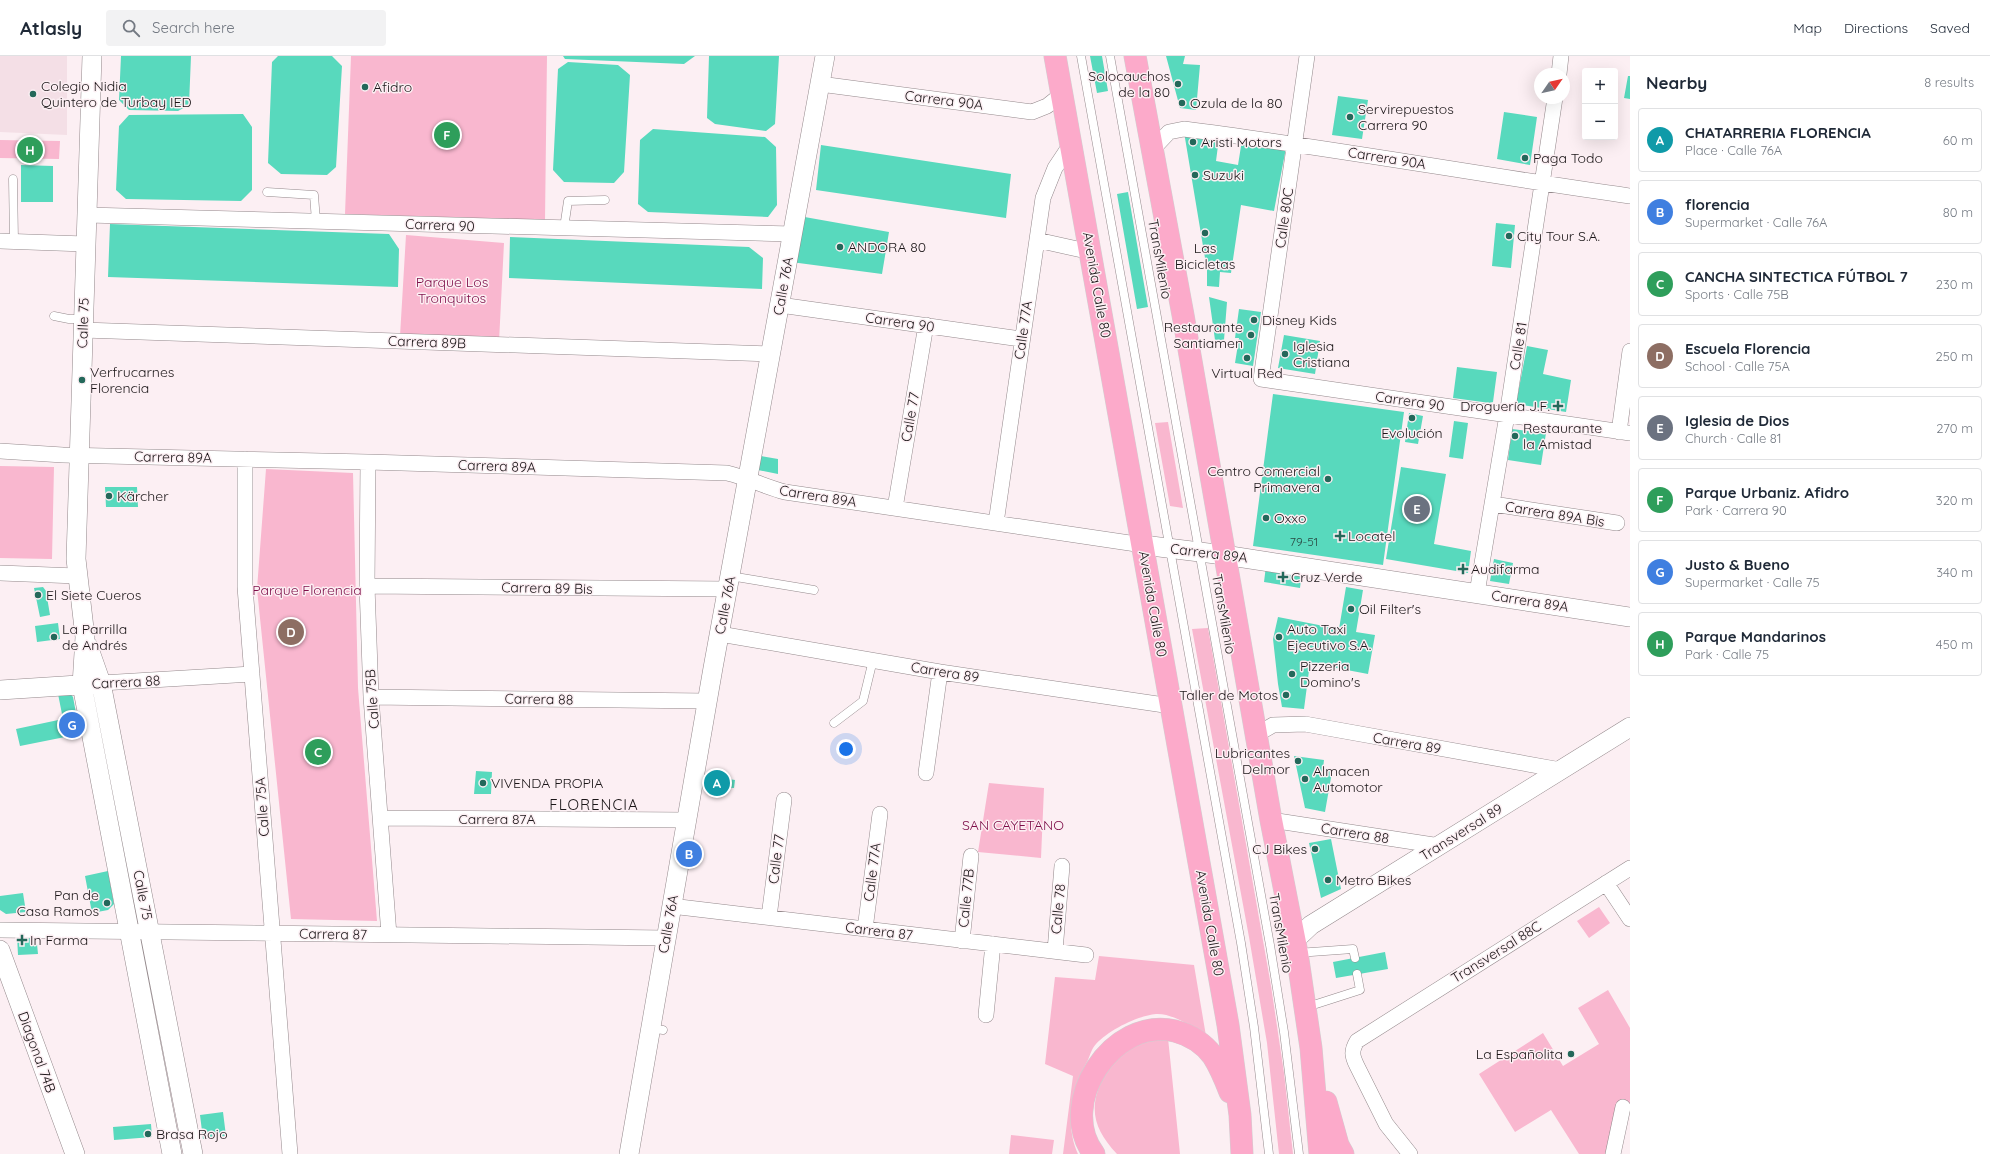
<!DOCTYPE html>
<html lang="en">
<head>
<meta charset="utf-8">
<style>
  :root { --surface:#fff; --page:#f2f2f3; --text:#1f2937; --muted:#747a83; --line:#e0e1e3; --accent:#7c3aed }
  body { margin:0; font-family:Quicksand,sans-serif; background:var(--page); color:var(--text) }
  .controls { position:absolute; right:12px; top:12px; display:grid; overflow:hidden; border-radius:4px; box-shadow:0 4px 16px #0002 }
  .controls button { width:36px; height:36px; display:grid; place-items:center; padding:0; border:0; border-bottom:1px solid var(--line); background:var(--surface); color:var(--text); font:20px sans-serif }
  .compass { position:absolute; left:1534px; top:12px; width:36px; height:36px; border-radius:50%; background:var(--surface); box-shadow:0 4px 16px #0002; rotate:56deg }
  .you { position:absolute; left:846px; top:693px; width:14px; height:14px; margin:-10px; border:3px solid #fff; border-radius:50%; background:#1a73e8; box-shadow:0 0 0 6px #1a73e833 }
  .badge { display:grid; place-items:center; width:26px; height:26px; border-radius:50%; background:var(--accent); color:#fff; font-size:13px; font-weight:700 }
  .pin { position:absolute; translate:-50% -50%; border:2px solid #fff; box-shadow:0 1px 4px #0006 }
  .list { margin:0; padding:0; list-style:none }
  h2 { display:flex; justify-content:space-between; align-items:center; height:52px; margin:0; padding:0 16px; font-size:17px }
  h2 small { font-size:13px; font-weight:400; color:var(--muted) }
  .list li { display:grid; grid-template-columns:26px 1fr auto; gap:12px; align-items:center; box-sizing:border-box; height:64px; margin:0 8px 8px; padding:0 8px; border:1px solid var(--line); border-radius:4px }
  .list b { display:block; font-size:15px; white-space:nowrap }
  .list p { margin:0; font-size:13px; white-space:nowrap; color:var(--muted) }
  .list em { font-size:13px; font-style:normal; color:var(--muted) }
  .icon { flex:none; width:22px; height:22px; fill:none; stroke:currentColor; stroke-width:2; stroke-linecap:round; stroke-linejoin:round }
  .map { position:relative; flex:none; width:1630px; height:1098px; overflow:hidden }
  header { display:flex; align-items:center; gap:24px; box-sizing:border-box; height:56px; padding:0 20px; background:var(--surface); border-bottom:1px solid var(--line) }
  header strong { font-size:19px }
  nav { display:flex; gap:22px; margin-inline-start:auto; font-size:14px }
  .search { width:280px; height:36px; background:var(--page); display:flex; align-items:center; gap:10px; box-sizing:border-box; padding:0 14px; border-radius:4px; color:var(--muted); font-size:15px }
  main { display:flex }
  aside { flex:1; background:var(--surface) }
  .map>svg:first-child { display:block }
  .built { fill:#f4dfe6 }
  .green { fill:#f9b7cf }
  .building { fill:#58d9bd }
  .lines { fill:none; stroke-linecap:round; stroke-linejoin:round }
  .service-casing { stroke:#94898c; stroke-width:9 }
  .minor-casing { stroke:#94898c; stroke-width:16 }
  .tertiary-casing { stroke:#94898c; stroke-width:20 }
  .trunk-casing { stroke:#d1d0d1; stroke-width:23 }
  .service { stroke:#fff; stroke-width:8 }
  .minor { stroke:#fff; stroke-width:15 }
  .tertiary { stroke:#fff; stroke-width:19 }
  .trunk { stroke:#fcaaca; stroke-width:22 }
  .poi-dot { fill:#24685a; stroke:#fceff3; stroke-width:1.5 }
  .labels { text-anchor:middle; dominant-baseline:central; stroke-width:3; stroke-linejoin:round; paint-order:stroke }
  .number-label { font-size:12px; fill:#2a4741 }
  .poi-label { font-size:14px; fill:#1b1618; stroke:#fceff3; text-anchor:start }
  .street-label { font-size:14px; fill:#1b1618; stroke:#fceff3 }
  .park-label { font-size:14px; fill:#7d0d48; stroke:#fceff3 }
  .neighbourhood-label { font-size:15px; letter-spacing:1px; fill:#1b1618; stroke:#fceff3 }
</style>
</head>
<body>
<header>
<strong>Atlasly</strong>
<div class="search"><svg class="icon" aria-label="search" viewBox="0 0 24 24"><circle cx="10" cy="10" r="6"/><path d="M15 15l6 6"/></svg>Search here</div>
<nav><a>Map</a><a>Directions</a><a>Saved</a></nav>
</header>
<main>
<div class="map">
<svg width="1630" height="1098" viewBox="0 0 1630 1098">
  <rect width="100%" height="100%" fill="#fceff3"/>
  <path class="built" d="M0 0H67V79L0 76Z"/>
  <path class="green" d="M351 0H547L545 164 345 158Z
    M0 84 60 85 59 103 0 102Z
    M406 179 504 187 499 286 400 280Z
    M1168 366 1183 452 1170 450 1155 367Z
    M0 410 54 411 52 503 0 502Z
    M266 413 353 417 358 632 377 865 291 863 257 533Z
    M1208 572 1271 930 1284 1017 1293 1098H1279L1267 987 1249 881 1192 573Z
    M989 727 1044 732 1041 802 978 796Z
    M1599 851 1610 867 1589 882 1577 865Z
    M1099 900 1194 909 1206 980C1194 971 1172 957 1156 958 1137 960 1109 974 1096 988 1092 992 1090 999 1088 1004 1073 1032 1064 1068 1078 1098H1063L1073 1020 1045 1008 1055 921 1095 924Z
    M1608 934 1630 972V1053L1613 1098H1579L1551 1054 1515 1076 1479 1018 1543 977 1563 1010 1599 988 1578 952Z
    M1168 982 1180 1098H1117C1096 1075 1088 1056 1101 1026 1103 1022 1104 1016 1107 1012 1114 1002 1125 994 1133 985Z
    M1011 1079 1054 1084 1052 1098H1009Z"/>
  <path class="building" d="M121 0H191L189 49 178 55 129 54 119 44Z
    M278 0H332L342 10 336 111 327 119 281 118 268 107 272 6Z
    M563 0H695L684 8 565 3Z
    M709 0H779L775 68 766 75 715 68 707 62Z
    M1090 0H1102L1108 35 1097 37Z
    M1166 0H1185L1183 8 1200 9 1196 54 1180 52Z
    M568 6 618 9 630 19 624 116 614 127 564 126 553 114 558 13Z
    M1628 20H1630V43L1624 42Z
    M1338 40 1368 44 1362 83 1332 79Z
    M1504 56 1537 61 1530 109 1497 103Z
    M243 58 252 71V134L241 145 126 143 116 134 119 70 129 59Z
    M653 73 765 81 776 91 777 149 768 161 648 156 638 148 640 84Z
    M1184 76 1219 82 1216 105 1238 109 1242 84 1286 92 1274 155 1241 149 1231 217 1220 216 1219 231 1207 230V214Z
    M821 89 1011 118 1006 162 816 134Z
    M21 109 53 110V146H21Z
    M1128 136 1148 251 1137 253 1117 138Z
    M799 160 889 176 882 218 791 206Z
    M1496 167 1515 169 1511 212 1492 210Z
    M110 168 389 178 399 193 398 231 108 221Z
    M510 181 749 191 763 202 762 233 509 222Z
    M1209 241 1227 246 1224 284H1215Z
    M1239 253 1261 256 1253 310 1235 307 1239 282H1235Z
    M1284 279 1320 285 1315 318 1278 312Z
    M1527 290 1548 294 1543 318 1571 324 1566 356 1516 348Z
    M1457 311 1497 316 1493 346 1490 347 1453 342Z
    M1273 338 1404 356 1383 509 1253 490Z
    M1409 357 1423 360 1418 388 1405 386Z
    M1454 365 1468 367 1463 403 1449 401Z
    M1512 373 1546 377 1541 409 1508 404Z
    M755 399 778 403V418L753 413Z
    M1401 411 1446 418 1434 488 1471 495 1468 517 1386 503Z
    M105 431H137L138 451H106Z
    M1494 503 1513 507 1509 528 1490 525Z
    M1266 510 1302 516 1300 532 1264 526Z
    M43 531 46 535 50 559 40 561 34 532Z
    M1346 531 1363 534 1356 576 1375 579 1368 618 1310 607 1304 653 1282 651 1278 628 1273 583 1278 561 1339 573Z
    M58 567 60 583 37 586 35 570Z
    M69 636 73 641 80 678 20 690 16 673 63 663 58 638Z
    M1294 700 1324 704 1323 713 1332 716 1325 756 1305 752Z
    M476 715 492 716 491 738H474Z
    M700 719 735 724 734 732 698 730Z
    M1331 783 1341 833 1321 842 1309 787Z
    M108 815 114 848 108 854 92 857 85 820Z
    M23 837 26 856 6 858 0 854V840Z
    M36 878 38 898 18 899 17 880Z
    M1385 896 1388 913 1336 922 1333 906Z
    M223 1056 226 1080 203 1083 200 1059Z
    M151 1068 152 1081 114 1084 113 1071Z"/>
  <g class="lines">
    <defs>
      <path id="service" d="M1081 0 1241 887 1254 971 1269 1098
        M1110 0 1270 889 1284 976 1299 1098
        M13 123 14 185
        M267 136 314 139 316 165
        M564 172 568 145 605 144
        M54 260 69 263H83
        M730 520 814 534
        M834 667 863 645 873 604
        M1297 897 1353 893 1355 902
        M1307 951 1360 934 1357 918
        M650 972 663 974"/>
      <path id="minor" d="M1307 0 1261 323 1630 377
        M1559 18 1561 0
        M820 28 1032 56 1047 50 1062 38
        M1152 94 1169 76 1184 73C1333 92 1481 119 1630 140
        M87 159 793 178
        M1037 184 1091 196
        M0 185 85 188
        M780 249 1021 283
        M83 274 771 298
        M1619 376 1630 295
        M0 395 63 399 368 406 727 417C748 422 766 431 785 436L1143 489
        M245 403V531L290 1098
        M368 406 367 530 371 641 389 879
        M1493 448 1617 467
        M895 452 926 269
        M996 467 1043 142 1055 112 1071 88
        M0 517 77 520
        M367 530 728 533
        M1477 537 1507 359 1555 42
        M720 578 940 616 1171 650
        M101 627 252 618
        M371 641 707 645
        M1256 679 1273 669 1305 668 1561 714
        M926 717 940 616
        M381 762 686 764
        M1271 764 1440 790
        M1606 827 1630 863
        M671 850 1086 899
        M769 861 784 744
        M865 873 880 758
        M0 874 666 882
        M962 885 971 800
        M1055 895 1062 810
        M986 959 993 888
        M1410 1098 1386 1068 1357 1010C1352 1000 1351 995 1357 985L1630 812
        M1613 1098 1623 1051"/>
      <path id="tertiary" d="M92 0 76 503 85 581 82 629 172 1098
        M1143 489 1224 499 1630 561
        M88 590 101 627 193 1098
        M0 634 94 628
        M1295 884 1311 869 1630 671
        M0 894 75 1098
        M629 1098 713 612 825 0"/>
      <path id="trunk" d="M1055 0 1228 969 1240 1059 1242 1098
        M1135 0 1183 259 1271 764 1297 897 1311 992 1320 1098
        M1326 1046 1338 1089 1343 1098
        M1094 1098C1056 1048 1112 960 1175 975 1190 979 1204 988 1213 1000 1220 1011 1225 1023 1230 1036"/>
    </defs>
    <use href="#service" class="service-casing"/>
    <use href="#minor" class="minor-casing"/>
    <use href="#tertiary" class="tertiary-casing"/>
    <use href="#trunk" class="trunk-casing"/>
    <use href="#service" class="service"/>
    <use href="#minor" class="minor"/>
    <use href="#tertiary" class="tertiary"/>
    <use href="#trunk" class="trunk"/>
  </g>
  <g class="poi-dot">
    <circle cx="1178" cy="28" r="4"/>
    <circle cx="365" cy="31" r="4"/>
    <circle cx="33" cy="38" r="4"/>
    <circle cx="1182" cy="47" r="4"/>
    <circle cx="1350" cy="61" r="4"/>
    <circle cx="1193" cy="86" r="4"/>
    <circle cx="1525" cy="102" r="4"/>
    <circle cx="1195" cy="119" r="4"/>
    <circle cx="1205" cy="177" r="4"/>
    <circle cx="1509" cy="180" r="4"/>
    <circle cx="840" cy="191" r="4"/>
    <circle cx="1254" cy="264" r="4"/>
    <circle cx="1251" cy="279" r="4"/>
    <circle cx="1285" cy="298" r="4"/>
    <circle cx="1247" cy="302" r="4"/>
    <circle cx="82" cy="324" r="4"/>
    <path d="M1556 344h4v4h4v4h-4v4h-4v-4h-4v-4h4z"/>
    <circle cx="1412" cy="362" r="4"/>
    <circle cx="1515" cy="380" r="4"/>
    <circle cx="1328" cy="423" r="4"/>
    <circle cx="109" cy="440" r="4"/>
    <circle cx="1266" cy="462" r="4"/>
    <path d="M1338 474h4v4h4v4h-4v4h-4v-4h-4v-4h4z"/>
    <path d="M1461 507h4v4h4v4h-4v4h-4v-4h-4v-4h4z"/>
    <path d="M1281 515h4v4h4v4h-4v4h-4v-4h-4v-4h4z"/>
    <circle cx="38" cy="539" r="4"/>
    <circle cx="1351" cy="553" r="4"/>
    <circle cx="54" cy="581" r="4"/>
    <circle cx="1279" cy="581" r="4"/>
    <circle cx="1292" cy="618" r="4"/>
    <circle cx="1286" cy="639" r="4"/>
    <circle cx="1298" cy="705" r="4"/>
    <circle cx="1305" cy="723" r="4"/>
    <circle cx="483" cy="727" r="4"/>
    <circle cx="1315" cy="793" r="4"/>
    <circle cx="1328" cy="824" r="4"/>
    <circle cx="107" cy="847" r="4"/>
    <path d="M20 878h4v4h4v4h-4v4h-4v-4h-4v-4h4z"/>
    <circle cx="1571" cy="998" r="4"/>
    <circle cx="148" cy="1078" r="4"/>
  </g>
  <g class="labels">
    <g class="number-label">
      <text x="1304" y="485">79-51</text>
    </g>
    <g class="poi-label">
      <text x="1170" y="20" text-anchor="end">Solocauchos<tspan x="1170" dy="16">de la 80</tspan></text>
      <text x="41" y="30">Colegio Nidia<tspan x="41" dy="16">Quintero de Turbay IED</tspan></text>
      <text x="373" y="31">Afidro</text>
      <text x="1190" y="47">Ozula de la 80</text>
      <text x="1358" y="53">Servirepuestos<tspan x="1358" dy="16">Carrera 90</tspan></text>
      <text x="1201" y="86">Aristi Motors</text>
      <text x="1533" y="102">Paga Todo</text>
      <text x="1203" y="119">Suzuki</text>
      <text x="1517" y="180">City Tour S.A.</text>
      <text x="848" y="191">ANDORA 80</text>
      <text x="1205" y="192" text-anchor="middle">Las<tspan x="1205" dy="16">Bicicletas</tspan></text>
      <text x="1262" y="264">Disney Kids</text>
      <text x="1243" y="271" text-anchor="end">Restaurante<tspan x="1243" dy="16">Santiamen</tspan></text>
      <text x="1293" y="290">Iglesia<tspan x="1293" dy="16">Cristiana</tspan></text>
      <text x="90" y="316">Verfrucarnes<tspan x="90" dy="16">Florencia</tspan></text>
      <text x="1247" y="317" text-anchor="middle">Virtual Red</text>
      <text x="1550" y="350" text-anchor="end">Droguería J.F.</text>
      <text x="1523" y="372">Restaurante<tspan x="1523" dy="16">la Amistad</tspan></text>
      <text x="1412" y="377" text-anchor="middle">Evolución</text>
      <text x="1320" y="415" text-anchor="end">Centro Comercial<tspan x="1320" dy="16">Primavera</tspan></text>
      <text x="117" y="440">Kärcher</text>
      <text x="1274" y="462">Oxxo</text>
      <text x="1348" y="480">Locatel</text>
      <text x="1471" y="513">Audifarma</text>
      <text x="1291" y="521">Cruz Verde</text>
      <text x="46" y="539">El Siete Cueros</text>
      <text x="1359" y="553">Oil Filter's</text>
      <text x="62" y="573">La Parrilla<tspan x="62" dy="16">de Andrés</tspan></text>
      <text x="1287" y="573">Auto Taxi<tspan x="1287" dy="16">Ejecutivo S.A.</tspan></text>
      <text x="1300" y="610">Pizzeria<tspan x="1300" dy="16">Domino's</tspan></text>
      <text x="1278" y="639" text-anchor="end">Taller de Motos</text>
      <text x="1290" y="697" text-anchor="end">Lubricantes<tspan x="1290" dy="16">Delmor</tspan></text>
      <text x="1313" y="715">Almacen<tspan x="1313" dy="16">Automotor</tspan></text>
      <text x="491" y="727">VIVENDA PROPIA</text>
      <text x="1307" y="793" text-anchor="end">CJ Bikes</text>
      <text x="1336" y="824">Metro Bikes</text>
      <text x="99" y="839" text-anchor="end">Pan de<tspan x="99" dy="16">Casa Ramos</tspan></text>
      <text x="30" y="884">In Farma</text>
      <text x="1563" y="998" text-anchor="end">La Españolita</text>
      <text x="156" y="1078">Brasa Rojo</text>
    </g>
    <g class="street-label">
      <text transform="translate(944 44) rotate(7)">Carrera 90A</text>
      <text transform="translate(1387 102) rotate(9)">Carrera 90A</text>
      <text transform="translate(1284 162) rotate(-82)">Calle 80C</text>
      <text transform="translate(440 169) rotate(2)">Carrera 90</text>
      <text transform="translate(1160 203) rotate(80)">TransMilenio</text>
      <text transform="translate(1097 229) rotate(80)">Avenida Calle 80</text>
      <text transform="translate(783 230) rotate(-80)">Calle 76A</text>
      <text transform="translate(900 266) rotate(8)">Carrera 90</text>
      <text transform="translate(83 267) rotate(-88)">Calle 75</text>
      <text transform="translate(1023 274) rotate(-82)">Calle 77A</text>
      <text transform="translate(427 286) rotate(2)">Carrera 89B</text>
      <text transform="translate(1518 290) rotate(-81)">Calle 81</text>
      <text transform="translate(1410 345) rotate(8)">Carrera 90</text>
      <text transform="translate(910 361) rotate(-80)">Calle 77</text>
      <text transform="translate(173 401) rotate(1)">Carrera 89A</text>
      <text transform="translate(497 410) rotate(2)">Carrera 89A</text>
      <text transform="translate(818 440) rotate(9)">Carrera 89A</text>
      <text transform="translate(1555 458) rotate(9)">Carrera 89A Bis</text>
      <text transform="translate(1209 497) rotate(7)">Carrera 89A</text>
      <text transform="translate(547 532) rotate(1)">Carrera 89 Bis</text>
      <text transform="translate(1530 545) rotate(9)">Carrera 89A</text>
      <text transform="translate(1153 548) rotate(80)">Avenida Calle 80</text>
      <text transform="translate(725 549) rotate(-79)">Calle 76A</text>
      <text transform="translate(1224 558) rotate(80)">TransMilenio</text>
      <text transform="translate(945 616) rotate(9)">Carrera 89</text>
      <text transform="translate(126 626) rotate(-3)">Carrera 88</text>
      <text transform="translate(372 643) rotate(-94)">Calle 75B</text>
      <text transform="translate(539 643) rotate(1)">Carrera 88</text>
      <text transform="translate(1407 687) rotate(10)">Carrera 89</text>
      <text transform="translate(262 751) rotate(-94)">Calle 75A</text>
      <text x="497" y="763">Carrera 87A</text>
      <text transform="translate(1461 776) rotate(-32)">Transversal 89</text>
      <text transform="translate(1355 777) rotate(9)">Carrera 88</text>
      <text transform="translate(776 803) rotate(-83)">Calle 77</text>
      <text transform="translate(872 816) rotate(-83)">Calle 77A</text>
      <text transform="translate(143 839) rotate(79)">Calle 75</text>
      <text transform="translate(966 842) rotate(-84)">Calle 77B</text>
      <text transform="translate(1058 853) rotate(-85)">Calle 78</text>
      <text transform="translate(1210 867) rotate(80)">Avenida Calle 80</text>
      <text transform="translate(668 868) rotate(-80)">Calle 76A</text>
      <text transform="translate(879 875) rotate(7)">Carrera 87</text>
      <text transform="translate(1281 877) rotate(80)">TransMilenio</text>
      <text transform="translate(333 878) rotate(1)">Carrera 87</text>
      <text transform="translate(1496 896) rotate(-32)">Transversal 88C</text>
      <text transform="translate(37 996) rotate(70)">Diagonal 74B</text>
    </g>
    <g class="park-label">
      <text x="452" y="226">Parque Los<tspan x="452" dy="16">Tronquitos</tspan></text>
      <text x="307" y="534">Parque Florencia</text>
      <text x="1013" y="769">SAN CAYETANO</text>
    </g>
    <g class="neighbourhood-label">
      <text x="594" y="748">FLORENCIA</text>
    </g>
  </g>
</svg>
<div class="controls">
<button>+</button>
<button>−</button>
</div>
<svg class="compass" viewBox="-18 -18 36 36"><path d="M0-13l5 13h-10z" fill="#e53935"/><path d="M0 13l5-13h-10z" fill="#747a83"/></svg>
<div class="you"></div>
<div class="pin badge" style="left:717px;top:727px;background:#0f9aa8">A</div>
<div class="pin badge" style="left:689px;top:798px;background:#3f7fe0">B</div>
<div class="pin badge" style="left:318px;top:696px;background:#2e9e5b">C</div>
<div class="pin badge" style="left:291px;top:576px;background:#8d6e63">D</div>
<div class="pin badge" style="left:1417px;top:453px;background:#6b7280">E</div>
<div class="pin badge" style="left:447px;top:79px;background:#2e9e5b">F</div>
<div class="pin badge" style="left:72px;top:669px;background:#3f7fe0">G</div>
<div class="pin badge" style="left:30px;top:94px;background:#2e9e5b">H</div>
</div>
<aside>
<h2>Nearby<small>8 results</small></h2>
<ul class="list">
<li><span class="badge" style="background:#0f9aa8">A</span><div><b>CHATARRERIA FLORENCIA</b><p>Place · Calle 76A</p></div><em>60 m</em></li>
<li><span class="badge" style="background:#3f7fe0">B</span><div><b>florencia</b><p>Supermarket · Calle 76A</p></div><em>80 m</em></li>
<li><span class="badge" style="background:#2e9e5b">C</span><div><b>CANCHA SINTECTICA FÚTBOL 7</b><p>Sports · Calle 75B</p></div><em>230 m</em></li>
<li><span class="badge" style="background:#8d6e63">D</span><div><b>Escuela Florencia</b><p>School · Calle 75A</p></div><em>250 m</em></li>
<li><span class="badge" style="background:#6b7280">E</span><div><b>Iglesia de Dios</b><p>Church · Calle 81</p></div><em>270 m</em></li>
<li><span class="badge" style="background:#2e9e5b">F</span><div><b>Parque Urbaniz. Afidro</b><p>Park · Carrera 90</p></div><em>320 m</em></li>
<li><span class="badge" style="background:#3f7fe0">G</span><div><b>Justo &amp; Bueno</b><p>Supermarket · Calle 75</p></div><em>340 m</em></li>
<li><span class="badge" style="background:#2e9e5b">H</span><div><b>Parque Mandarinos</b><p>Park · Calle 75</p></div><em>450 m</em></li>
</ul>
</aside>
</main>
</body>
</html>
